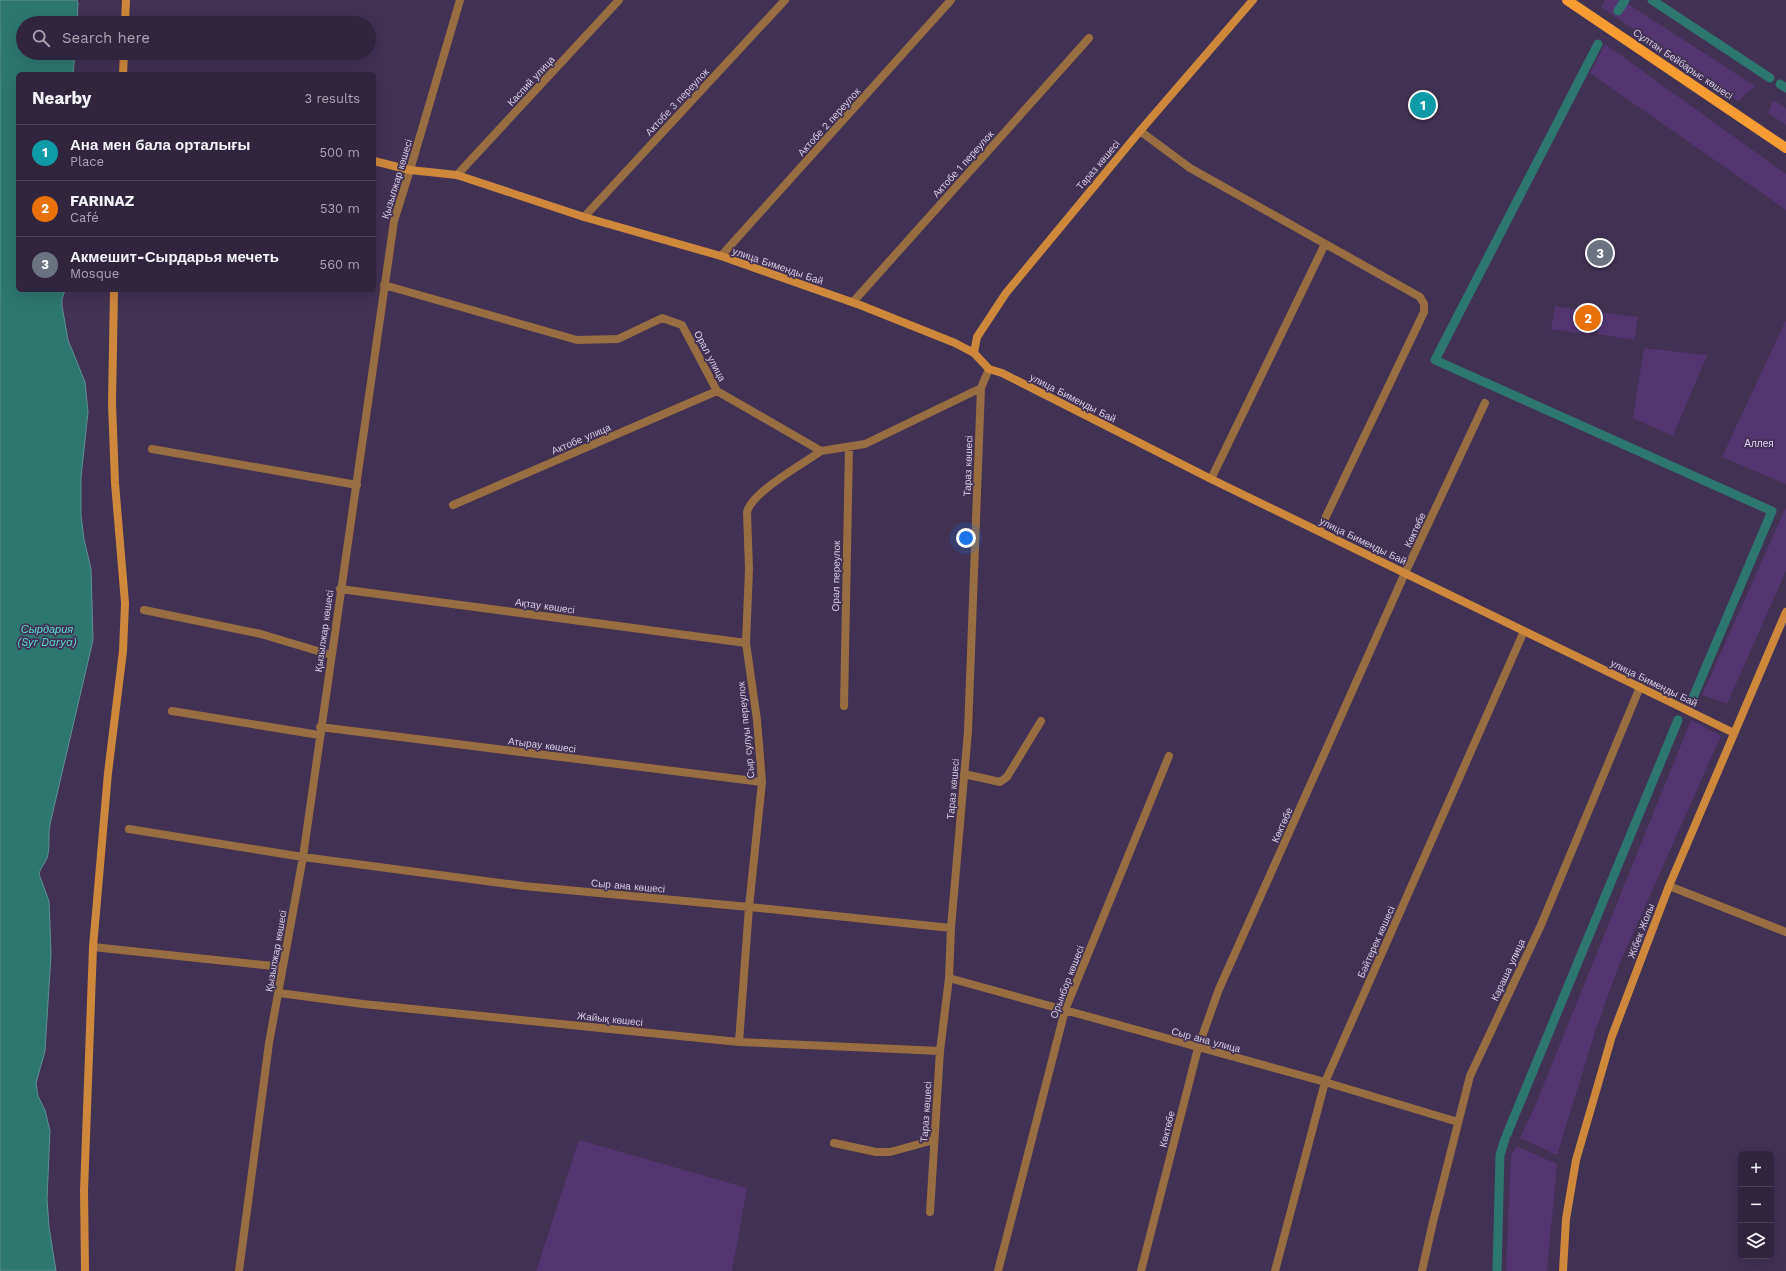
<!DOCTYPE html>
<html lang="en">
<head>
<meta charset="utf-8">
<style>
  :root { --surface:#31253e; --page:#392d45; --text:#f1f3f6; --muted:#a8a5b0; --line:#4c4258; --accent:#8bbbb9 }
  body { margin:0; font-family:"Work Sans",sans-serif; background:var(--page); color:var(--text) }
  .controls { position:absolute; right:12px; bottom:12px; display:grid; overflow:hidden; border-radius:6px; box-shadow:0 4px 16px #0002 }
  .controls button { width:36px; height:36px; display:grid; place-items:center; padding:0; border:0; border-bottom:1px solid var(--line); background:var(--surface); color:var(--text); font:20px sans-serif }
  .you { position:absolute; left:966px; top:538px; width:14px; height:14px; margin:-10px; border:3px solid #fff; border-radius:50%; background:#1a73e8; box-shadow:0 0 0 6px #1a73e833 }
  .badge { display:grid; place-items:center; width:26px; height:26px; border-radius:50%; background:var(--accent); color:#fff; font-size:13px; font-weight:700 }
  .pin { position:absolute; translate:-50% -50%; border:2px solid #fff; box-shadow:0 1px 4px #0006 }
  .list { margin:0; padding:0; list-style:none }
  h2 { display:flex; justify-content:space-between; align-items:center; height:52px; margin:0; padding:0 16px; font-size:17px }
  h2 small { font-size:13px; font-weight:400; color:var(--muted) }
  .list li { display:grid; grid-template-columns:26px 1fr auto; gap:12px; align-items:center; box-sizing:border-box; height:56px; padding:0 16px; border-top:1px solid var(--line) }
  .list b { display:block; font-size:15px; white-space:nowrap }
  .list p { margin:0; font-size:13px; white-space:nowrap; color:var(--muted) }
  .list em { font-size:13px; font-style:normal; color:var(--muted) }
  .icon { flex:none; width:22px; height:22px; fill:none; stroke:currentColor; stroke-width:2; stroke-linecap:round; stroke-linejoin:round }
  .map { position:relative; flex:none; width:1786px; height:1271px; overflow:hidden }
  .search { position:absolute; background:var(--surface); box-shadow:0 4px 16px #0002; left:16px; top:16px; width:360px; height:44px; display:flex; align-items:center; gap:10px; box-sizing:border-box; padding:0 14px; border-radius:22px; color:var(--muted); font-size:15px }
  .panel { position:absolute; background:var(--surface); box-shadow:0 4px 16px #0002; left:16px; top:72px; width:360px; height:220px; border-radius:6px }
  .map>svg:first-child { display:block }
  .green { fill:#533572 }
  .water { fill:#2e776f; stroke:#619192 }
  .lines { fill:none; stroke-linecap:round; stroke-linejoin:round }
  .canal { stroke:#2e776f; stroke-width:9 }
  .street { stroke:#986d41; stroke-width:8 }
  .secondary { stroke:#cd883c; stroke-width:8 }
  .primary { stroke:#f69c33; stroke-width:10 }
  .labels { text-anchor:middle; dominant-baseline:central; stroke-width:3.5; stroke-linejoin:round; paint-order:stroke }
  .street-label { font-size:10px; fill:#d8cee4; stroke:#413153 }
  .park-label { font-size:10px; fill:#e2d0fa; stroke:#413153 }
  .water-label { font-size:11px; font-style:italic; fill:#57e2d3; stroke:#413153 }
</style>
</head>
<body>
<div class="map">
<svg width="1786" height="1271" viewBox="0 0 1786 1271">
  <rect width="100%" height="100%" fill="#413153"/>
  <path class="green" d="M1605 0H1622L1755 86 1738 101 1601 7Z
    M1605 44 1786 174V210L1590 73Z
    M1773 100 1786 108V125L1768 113Z
    M1555 306 1592 312 1589 335 1551 329Z
    M1601 312 1638 317 1634 340 1597 334Z
    M1786 320V484L1722 457Z
    M1644 348 1707 355 1673 436 1633 418Z
    M1785 509 1786 510V571L1727 704 1702 695Z
    M1691 720 1721 736 1619 965 1595 1032 1557 1155 1520 1138 1535 1106Z
    M579 1140 747 1188 732 1271H536Z
    M1516 1146 1557 1164 1547 1271H1506L1511 1157Z"/>
  <path class="water" d="M0 0H77L78 3 77 23H23V53H75L73 74H18V290H65L62 299V306L68 340 85 382 88 412 81 477V516L84 539 91 569 93 640 50 824C48 834 50 844 48 854 47 862 41 866 39 874L49 901 51 954 45 1051 36 1083 38 1096 45 1110 50 1131 47 1199 49 1227 56 1271H0Z"/>
  <g class="lines">
    <path class="canal" d="M1652 0 1770 78
      M1618 11 1625 0
      M1598 44 1435 360 1772 511 1692 700
      M1780 84 1786 88
      M1507 1134 1678 720
      M1497 1271 1500 1155 1505 1139"/>
    <path class="street" d="M1140 131 1190 168 1420 297 1424 304V312L1319 531
      M457 175 619 0
      M584 217 785 0
      M721 256 951 0
      M384 285 577 340 618 339 662 318 682 325 717 391 821 451 865 444 981 388
      M853 302 1089 38
      M152 449 357 485
      M1211 479 1325 244
      M453 505 717 391
      M340 589 746 643
      M144 610 261 634 331 655
      M844 706 849 447
      M172 711 319 735
      M320 727 762 782
      M964 774 1000 782 1007 777 1041 721
      M129 829 303 857 524 886 749 907 951 928
      M1669 886 1786 932
      M93 947 283 967
      M949 978 1325 1082 1458 1122
      M279 993 363 1004 739 1042 940 1051
      M739 1042 749 907 762 782 757 720 746 643 749 569 747 512C752 492 803 464 821 451
      M834 1143 876 1152H890L934 1140
      M930 1212 940 1051 949 978 951 928 968 731 981 388 989 369
      M239 1271 269 1043 303 857 394 221 410 170 460 0
      M998 1271 1065 1010 1169 756
      M1141 1271 1198 1048 1219 989 1405 573 1485 403
      M1275 1271 1325 1082 1524 631
      M1422 1271 1433 1222 1470 1076 1541 925 1640 687"/>
    <path class="secondary" d="M125 23 126 0
      M123 74 124 53
      M374 161 410 170 457 175 584 217 721 256 860 305 955 343 974 353 989 369 1002 373 1211 479 1734 733
      M974 353 977 337 1006 293 1140 131 1253 0
      M85 1271 84 1191 93 947 108 773 123 651 125 603 115 483 112 403 114 290
      M1563 1271 1566 1219 1576 1160 1612 1036 1669 886 1786 612"/>
    <path class="primary" d="M1567 0 1786 148"/>
  </g>
  <g class="labels">
    <g class="street-label">
      <text transform="translate(1683 64) rotate(34)">Сұлтан Бейбарыс көшесі</text>
      <text transform="translate(531 81) rotate(-47)">Каспий улица</text>
      <text transform="translate(677 102) rotate(-47)">Актобе 3 переулок</text>
      <text transform="translate(829 122) rotate(-48)">Актобе 2 переулок</text>
      <text transform="translate(963 164) rotate(-48)">Актобе 1 переулок</text>
      <text transform="translate(1098 165) rotate(-50)">Тараз көшесі</text>
      <text transform="translate(397 179) rotate(-73)">Қызылжар көшесі</text>
      <text transform="translate(778 266) rotate(19)">улица Бименды Бай</text>
      <text transform="translate(710 356) rotate(62)">Орал улица</text>
      <text transform="translate(1073 398) rotate(27)">улица Бименды Бай</text>
      <text transform="translate(581 439) rotate(-23)">Актобе улица</text>
      <text transform="translate(968 466) rotate(-88)">Тараз көшесі</text>
      <text transform="translate(1415 530) rotate(-65)">Көктөбе</text>
      <text transform="translate(1363 541) rotate(26)">улица Бименды Бай</text>
      <text transform="translate(836 576) rotate(-89)">Орал переулок</text>
      <text transform="translate(545 606) rotate(8)">Ақтау көшесі</text>
      <text transform="translate(324 631) rotate(-82)">Қызылжар көшесі</text>
      <text transform="translate(1654 683) rotate(26)">улица Бименды Бай</text>
      <text transform="translate(746 730) rotate(-96)">Сыр сулуы переулок</text>
      <text transform="translate(542 745) rotate(7)">Атырау көшесі</text>
      <text transform="translate(953 789) rotate(-85)">Тараз көшесі</text>
      <text transform="translate(1282 825) rotate(-66)">Көктөбе</text>
      <text transform="translate(628 886) rotate(5)">Сыр ана көшесі</text>
      <text transform="translate(1641 931) rotate(-69)">Жібек Жолы</text>
      <text transform="translate(1376 942) rotate(-66)">Бәйтерек көшесі</text>
      <text transform="translate(276 951) rotate(-80)">Қызылжар көшесі</text>
      <text transform="translate(1508 970) rotate(-65)">Караша улица</text>
      <text transform="translate(1067 982) rotate(-69)">Орынбор көшесі</text>
      <text transform="translate(610 1019) rotate(6)">Жайық көшесі</text>
      <text transform="translate(1206 1040) rotate(15)">Сыр ана улица</text>
      <text transform="translate(926 1112) rotate(-86)">Тараз көшесі</text>
      <text transform="translate(1167 1129) rotate(-76)">Көктөбе</text>
    </g>
    <g class="park-label">
      <text x="1759" y="443">Аллея</text>
    </g>
    <g class="water-label">
      <text x="47" y="629">Сырдария<tspan x="47" dy="13">(Syr Darya)</tspan></text>
    </g>
  </g>
</svg>
<div class="controls">
<button>+</button>
<button>−</button>
<button><svg class="icon" aria-label="layers" viewBox="0 0 24 24"><path d="M12 4l9 5-9 5-9-5zM3 14l9 5 9-5"/></svg></button>
</div>
<div class="you"></div>
<div class="pin badge" style="left:1423px;top:105px;background:#0f9aa8">1</div>
<div class="pin badge" style="left:1588px;top:318px;background:#e8710a">2</div>
<div class="pin badge" style="left:1600px;top:253px;background:#6b7280">3</div>
<div class="search"><svg class="icon" aria-label="search" viewBox="0 0 24 24"><circle cx="10" cy="10" r="6"/><path d="M15 15l6 6"/></svg>Search here</div>
<section class="panel">
<h2>Nearby<small>3 results</small></h2>
<ul class="list">
<li><span class="badge" style="background:#0f9aa8">1</span><div><b>Ана мен бала орталығы</b><p>Place</p></div><em>500 m</em></li>
<li><span class="badge" style="background:#e8710a">2</span><div><b>FARINAZ</b><p>Café</p></div><em>530 m</em></li>
<li><span class="badge" style="background:#6b7280">3</span><div><b>Акмешит-Сырдарья мечеть</b><p>Mosque</p></div><em>560 m</em></li>
</ul>
</section>
</div>
</body>
</html>
